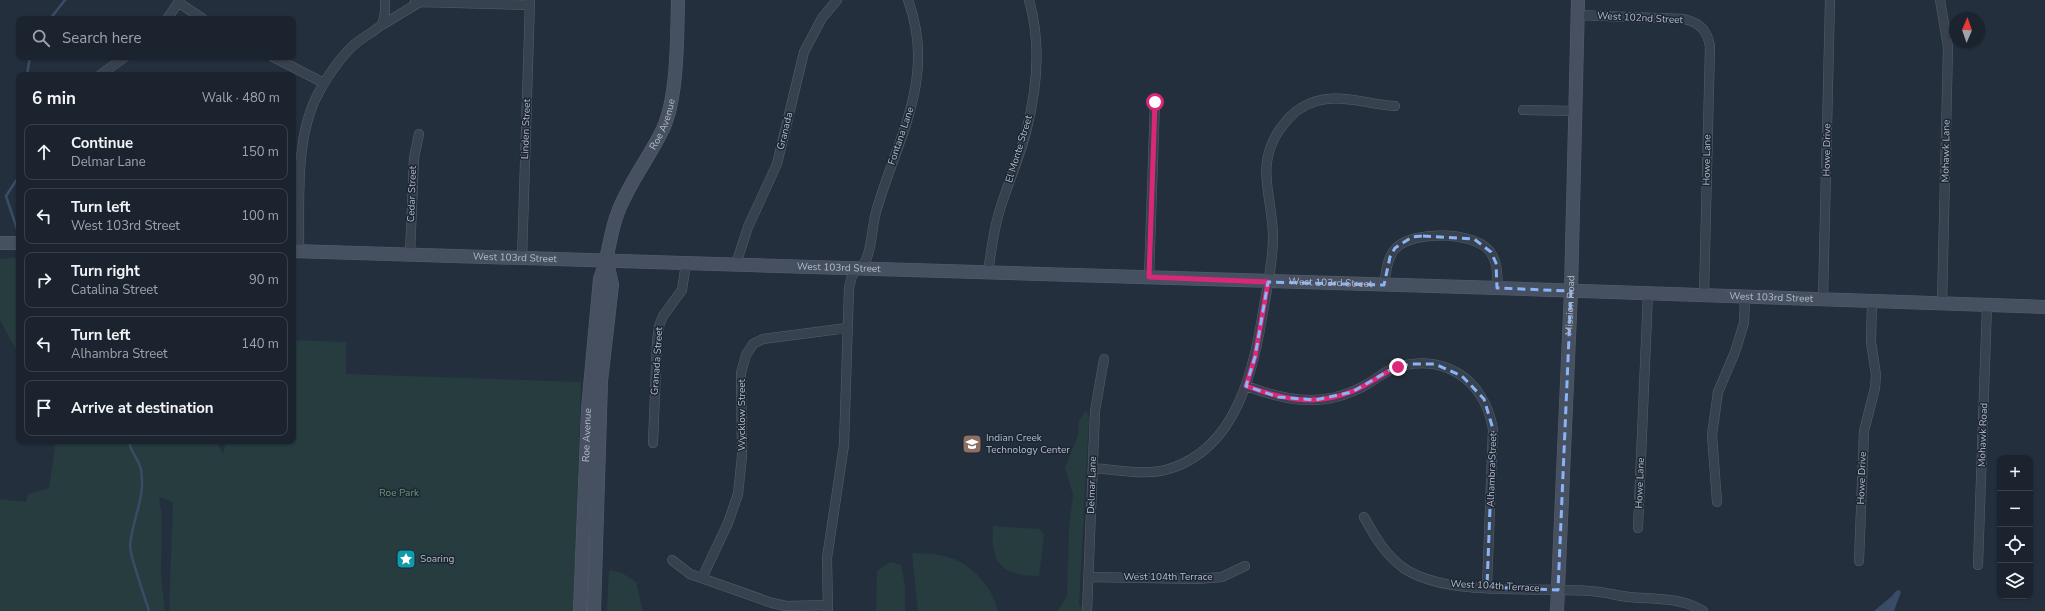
<!DOCTYPE html>
<html lang="en">
<head>
<meta charset="utf-8">
<style>
  :root { --surface:#1b232e; --page:#242b36; --text:#f1f3f6; --muted:#a0a4aa; --line:#39404a }
  body { margin:0; font-family:"Nunito Sans",sans-serif; background:var(--page); color:var(--text) }
  .controls { position:absolute; right:12px; bottom:12px; display:grid; overflow:hidden; border-radius:8px; box-shadow:0 1px 3px #0004 }
  .controls button { width:36px; height:36px; display:grid; place-items:center; padding:0; border:0; border-bottom:1px solid var(--line); background:var(--surface); color:var(--text); font:20px sans-serif }
  .compass { position:absolute; left:1949px; top:12px; width:36px; height:36px; border-radius:50%; background:var(--surface); box-shadow:0 1px 3px #0004; rotate:2deg }
  .stop { position:absolute; width:12px; height:12px; margin:-9px; border:3px solid #db2777; border-radius:50%; background:#fff }
  .stop.end { background:#db2777; border-color:#fff; box-shadow:0 1px 4px #0008 }
  .list { margin:0; padding:0; list-style:none }
  h2 { display:flex; justify-content:space-between; align-items:center; height:52px; margin:0; padding:0 16px; font-size:17px }
  h2 small { font-size:13px; font-weight:400; color:var(--muted) }
  .list li { display:grid; grid-template-columns:26px 1fr auto; gap:12px; align-items:center; box-sizing:border-box; height:56px; margin:0 8px 8px; padding:0 8px; border:1px solid var(--line); border-radius:8px }
  .list b { display:block; font-size:15px; white-space:nowrap }
  .list p { margin:0; font-size:13px; white-space:nowrap; color:var(--muted) }
  .list em { font-size:13px; font-style:normal; color:var(--muted) }
  .icon { flex:none; width:22px; height:22px; fill:none; stroke:currentColor; stroke-width:2; stroke-linecap:round; stroke-linejoin:round }
  .map { position:relative; flex:none; width:2045px; height:611px; overflow:hidden }
  .search { position:absolute; background:var(--surface); box-shadow:0 1px 3px #0004; left:16px; top:16px; width:280px; height:44px; display:flex; align-items:center; gap:10px; box-sizing:border-box; padding:0 14px; border-radius:8px; color:var(--muted); font-size:15px }
  .panel { position:absolute; background:var(--surface); box-shadow:0 1px 3px #0004; left:16px; top:72px; width:280px; height:372px; border-radius:8px }
  .map>svg:first-child { display:block }
  .green { fill:#263c3f }
  .water { fill:#394c67 }
  .lines { fill:none; stroke-linecap:round; stroke-linejoin:round }
  .stream { stroke:#394c67; stroke-width:2.5 }
  .minor-casing { stroke:#565f6c; stroke-width:10 }
  .secondary-casing { stroke:#565f6c; stroke-width:14 }
  .minor { stroke:#38414e; stroke-width:9 }
  .secondary { stroke:#465061; stroke-width:13 }
  .route { stroke:#db2777; stroke-width:5 }
  .marked { fill:none; stroke:#8ab4f8; stroke-width:3; stroke-dasharray:8 5; stroke-linejoin:round }
  .labels { text-anchor:middle; dominant-baseline:central; stroke-width:3; stroke-linejoin:round; paint-order:stroke }
  .street-label { font-size:10px; fill:#b4bcc9; stroke:#1d2633 }
  .poi-label { font-size:10px; fill:#b4bcc9; stroke:#1d2633; text-anchor:start }
  .park-label { font-size:10px; fill:#6b9a76; stroke:#1d2633 }
</style>
</head>
<body>
<div class="map">
<svg width="2045" height="611" viewBox="0 0 2045 611">
  <rect width="100%" height="100%" fill="#242f3e"/>
  <path class="green" d="M8 258H19V356L0 320V259Z
    M293 340 346 342V374L581 382 574 611H169L173 502 159 497 162 516 161 576 165 611H0V499L26 502 28 494 49 488 56 441H216L223 454 226 441H293Z
    M1086 410 1089 418 1079 605 1088 611H1058L1067 595 1069 527 1073 495 1065 467 1078 436 1079 421Z
    M993 526 1039 529 1044 535 1039 576C1001 576 990 563 993 526Z
    M912 553C921 554 931 553 940 555 969 560 991 584 998 611H918Z
    M890 562 901 565 905 585V611H876L877 571Z
    M609 570 622 573 636 582 643 611H607Z"/>
  <path class="water" d="M1899 590 1901 592 1894 611H1874L1892 596 1896 591Z"/>
  <g class="lines">
    <path class="stream" d="M50 19 65 0
      M27 75 30 57
      M19 176 6 196 19 235
      M129 441C130 452 139 459 141 470 146 498 132 519 130 546 130 556 145 598 149 611"/>
    <defs>
      <path id="minor" d="M415 0 420 2 530 5
        M1940 0 1948 47 1942 304
        M178 2 203 19
        M1577 15 1684 19C1700 23 1707 30 1710 46L1704 295
        M167 19 180 0
        M382 25 420 2
        M273 57 324 83
        M100 75 125 57
        M1523 110 1575 111
        M299 251C300 202 294 137 319 92 329 74 340 57 355 44 361 38 379 29 382 24 386 16 385 8 385 0
        M410 254 414 158 419 134
        M522 259 530 0
        M736 264 748 227 777 164 804 52 822 18 837 0
        M988 272C991 253 993 234 998 216 1006 187 1019 160 1026 132 1037 90 1041 42 1029 0
        M1149 277 1155 102
        M1384 285C1386 273 1387 257 1396 248 1413 230 1477 231 1491 253 1498 263 1497 276 1498 288
        M1823 299 1830 0
        M1246 386C1274 396 1301 404 1332 398 1345 395 1358 390 1369 383 1376 379 1384 372 1392 369 1442 351 1484 378 1493 429L1487 587
        M653 443 657 342 659 326 663 316 682 290 686 263
        M1094 468C1117 470 1146 476 1169 469 1238 448 1254 368 1264 306 1268 284 1273 261 1273 237 1273 197 1254 166 1280 129 1286 121 1292 113 1301 108 1331 89 1363 104 1395 106
        M1717 502 1712 435 1718 392 1735 352 1744 323 1745 297
        M1364 517C1375 537 1386 556 1405 569 1445 594 1514 588 1560 590 1573 590 1586 590 1599 592 1609 593 1619 596 1629 597 1654 599 1681 597 1703 611
        M1638 528 1648 293
        M672 560 690 574 772 603 786 606 828 605
        M1859 561 1864 431 1875 388 1876 375 1871 342 1872 301
        M1978 565 1987 305
        M1089 577 1197 579 1222 577 1245 566
        M702 578 728 523 738 494 742 456 741 373 746 355 753 344 763 339 847 328
        M828 611 827 558 844 445 849 288C850 284 851 279 852 276 855 270 863 266 866 260 872 247 872 226 876 212 897 138 937 79 908 0
        M1087 611 1095 411 1104 359"/>
      <g id="secondary">
        <path d="M0 243H19"/>
        <path id="s1" d="M293 251 1498 288 2045 307"/>
        <path id="s2" d="M580 611 588 409 600 279C609 257 609 235 618 212 629 183 649 158 663 129 678 96 677 37 678 0"/>
        <path d="M594 611 601 381 612 285 607 262"/>
        <path id="s3" d="M1557 611 1571 291 1578 0"/>
      </g>
    </defs>
    <use href="#minor" class="minor-casing"/>
    <use href="#secondary" class="secondary-casing"/>
    <use href="#minor" class="minor"/>
    <use href="#secondary" class="secondary"/>
  </g>
  <g class="lines">
    <path class="route" d="M1155 102 1149 277 1268 282 1255 357 1246 386C1282 399 1315 407 1353 391 1369 385 1382 373 1398 367"/>
  </g>
  <path class="marked" d="M1423 236 1474 239 1491 252 1496 263 1497 288 1571 291 1558 590 1487 587 1493 429 1484 399 1462 376 1435 364H1410L1390 370 1352 392 1315 400 1278 397 1246 386 1255 357 1268 282 1384 285 1390 257 1395 248 1412 237Z"/>
  <defs>
    <symbol id="school-square" viewBox="-11 -11 22 22"><rect x="-9" y="-9" width="18" height="18" rx="4" fill="#8d6e63" stroke="#1d2633"/><path d="M0-5L7-2L0 1L-7-2ZM-4 1L0 2.5L4 1V4Q0 6-4 4Z" fill="#fff"/></symbol>
    <symbol id="sight-square" viewBox="-11 -11 22 22"><rect x="-9" y="-9" width="18" height="18" rx="4" fill="#0f9aa8" stroke="#1d2633"/><path d="M0-6L1.8-2.2L6-1.7L2.9 1.2L3.7 5.4L0 3.3L-3.7 5.4L-2.9 1.2L-6-1.7L-1.8-2.2Z" fill="#fff"/></symbol>
  </defs>
  <g fill-rule="evenodd">
    <use href="#school-square" x="961" y="433" width="22" height="22"/>
    <use href="#sight-square" x="395" y="548" width="22" height="22"/>
  </g>
  <g class="labels">
    <g class="street-label">
      <text transform="translate(1640 18) rotate(3)">West 102nd Street</text>
      <text stroke="none"><textPath href="#s2" startOffset="501">Roe Avenue</textPath></text>
      <text transform="translate(526 129) rotate(-88)">Linden Street</text>
      <text transform="translate(785 131) rotate(-76)">Granada</text>
      <text transform="translate(901 136) rotate(-71)">Fontana Lane</text>
      <text transform="translate(1019 149) rotate(-73)">El Monte Street</text>
      <text transform="translate(1827 150) rotate(-89)">Howe Drive</text>
      <text transform="translate(1946 151) rotate(-89)">Mohawk Lane</text>
      <text transform="translate(1707 160) rotate(-89)">Howe Lane</text>
      <text transform="translate(412 194) rotate(-88)">Cedar Street</text>
      <text stroke="none"><textPath href="#s1" startOffset="222">West 103rd Street</textPath></text>
      <text stroke="none"><textPath href="#s1" startOffset="546">West 103rd Street</textPath></text>
      <text stroke="none"><textPath href="#s1" startOffset="1038">West 103rd Street</textPath></text>
      <text stroke="none"><textPath href="#s1" startOffset="1479">West 103rd Street</textPath></text>
      <text stroke="none"><textPath href="#s3" startOffset="306">Mission Road</textPath></text>
      <text transform="translate(657 361) rotate(-86)">Granada Street</text>
      <text transform="translate(742 415) rotate(-90)">Wycklow Street</text>
      <text stroke="none"><textPath href="#s2" startOffset="176">Roe Avenue</textPath></text>
      <text transform="translate(1983 435) rotate(-88)">Mohawk Road</text>
      <text transform="translate(1492 470) rotate(-88)">Alhambra Street</text>
      <text transform="translate(1862 478) rotate(-88)">Howe Drive</text>
      <text transform="translate(1640 483) rotate(-88)">Howe Lane</text>
      <text transform="translate(1092 485) rotate(-88)">Delmar Lane</text>
      <text x="1168" y="577">West 104th Terrace</text>
      <text transform="translate(1495 586) rotate(3)">West 104th Terrace</text>
    </g>
    <g class="poi-label">
      <text x="986" y="438">Indian Creek<tspan x="986" dy="12">Technology Center</tspan></text>
      <text x="420" y="559">Soaring</text>
    </g>
    <g class="park-label">
      <text x="399" y="493">Roe Park</text>
    </g>
  </g>
</svg>
<div class="controls">
<button>+</button>
<button>−</button>
<button><svg class="icon" aria-label="locate" viewBox="0 0 24 24"><circle cx="12" cy="12" r="6"/><path d="M12 2v4M12 18v4M2 12h4M18 12h4"/></svg></button>
<button><svg class="icon" aria-label="layers" viewBox="0 0 24 24"><path d="M12 4l9 5-9 5-9-5zM3 14l9 5 9-5"/></svg></button>
</div>
<svg class="compass" viewBox="-18 -18 36 36"><path d="M0-13l5 13h-10z" fill="#e53935"/><path d="M0 13l5-13h-10z" fill="#a0a4aa"/></svg>
<div class="stop" style="left:1155px;top:102px"></div>
<div class="stop end" style="left:1398px;top:367px"></div>
<div class="search"><svg class="icon" aria-label="search" viewBox="0 0 24 24"><circle cx="10" cy="10" r="6"/><path d="M15 15l6 6"/></svg>Search here</div>
<section class="panel">
<h2>6 min<small>Walk · 480 m</small></h2>
<ul class="list">
<li><svg class="icon" aria-label="ahead" viewBox="0 0 24 24"><path d="M12 20V5M6 11l6-6 6 6"/></svg><div><b>Continue</b><p>Delmar Lane</p></div><em>150 m</em></li>
<li><svg class="icon" aria-label="left" viewBox="0 0 24 24"><path d="M17 20v-9H6M10 6l-5 5 5 5"/></svg><div><b>Turn left</b><p>West 103rd Street</p></div><em>100 m</em></li>
<li><svg class="icon" aria-label="right" viewBox="0 0 24 24"><path d="M7 20v-9h11M14 6l5 5-5 5"/></svg><div><b>Turn right</b><p>Catalina Street</p></div><em>90 m</em></li>
<li><svg class="icon" aria-label="left" viewBox="0 0 24 24"><path d="M17 20v-9H6M10 6l-5 5 5 5"/></svg><div><b>Turn left</b><p>Alhambra Street</p></div><em>140 m</em></li>
<li><svg class="icon" aria-label="arrive" viewBox="0 0 24 24"><path d="M6 21V4h12l-3 4 3 4H6"/></svg><div><b>Arrive at destination</b></div></li>
</ul>
</section>
</div>
</body>
</html>
